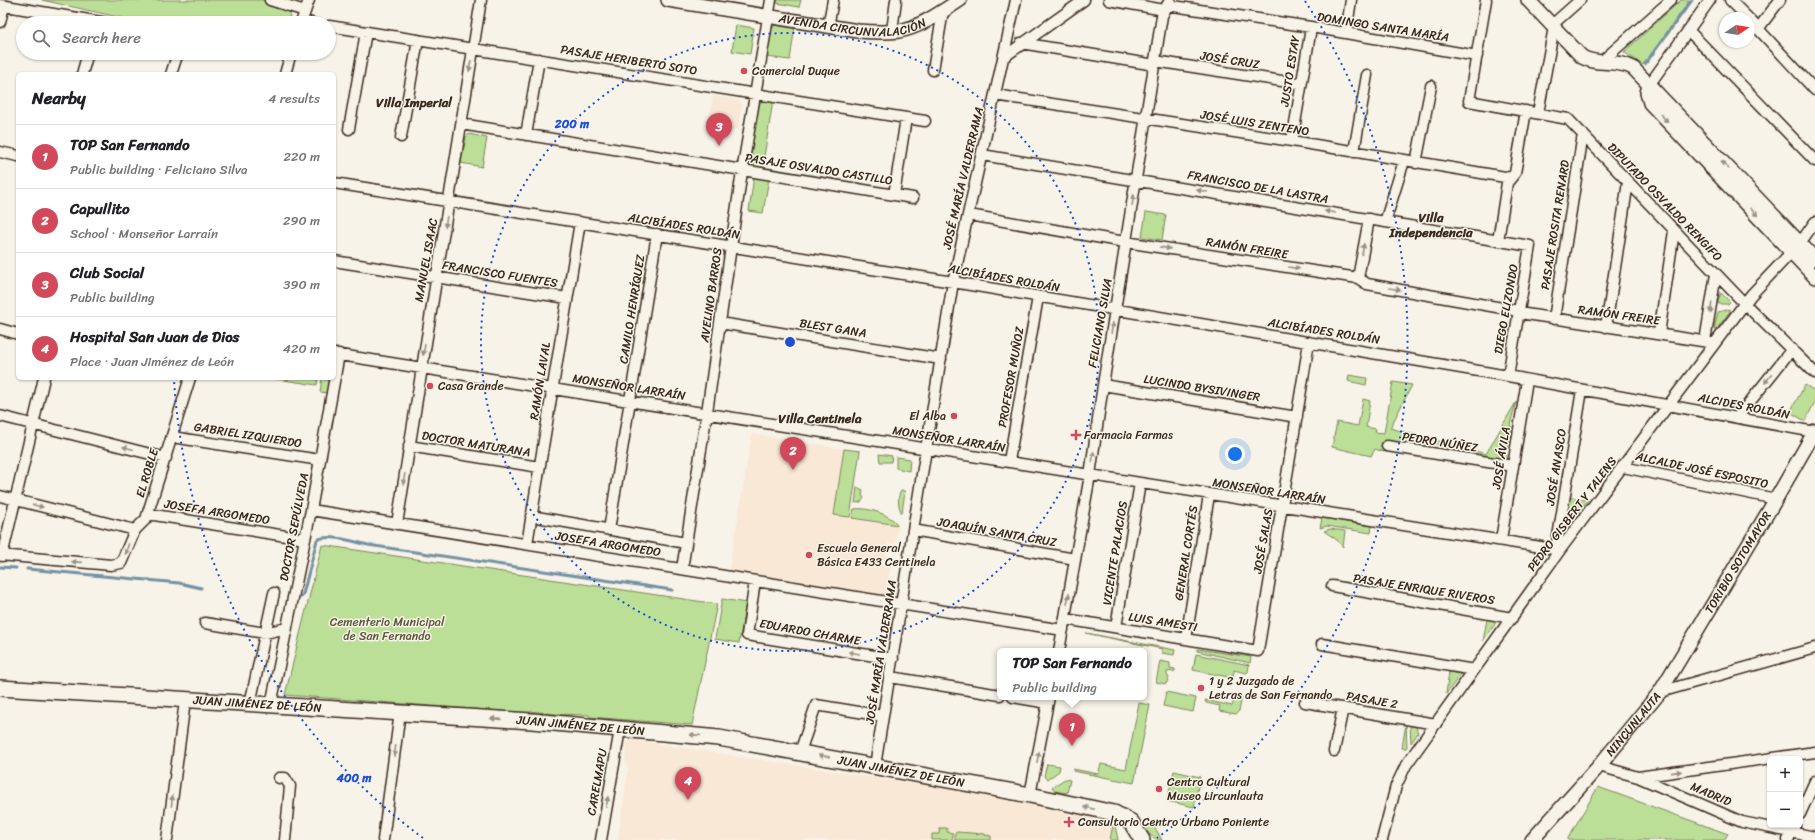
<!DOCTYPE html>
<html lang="en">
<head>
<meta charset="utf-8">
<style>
  :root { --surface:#fff; --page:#f2f2f2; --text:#202124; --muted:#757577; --line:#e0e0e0; --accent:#d1495b }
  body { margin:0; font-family:Sriracha,sans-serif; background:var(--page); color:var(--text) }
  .controls { position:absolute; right:12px; bottom:12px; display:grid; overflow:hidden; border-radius:6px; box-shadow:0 1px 3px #0004 }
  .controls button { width:36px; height:36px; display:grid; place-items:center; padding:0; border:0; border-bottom:1px solid var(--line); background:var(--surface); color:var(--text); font:20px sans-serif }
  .compass { position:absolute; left:1719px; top:12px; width:36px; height:36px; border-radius:50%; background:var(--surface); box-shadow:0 1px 3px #0004; rotate:78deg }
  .you { position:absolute; left:1235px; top:454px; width:14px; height:14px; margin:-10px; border:3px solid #fff; border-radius:50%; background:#1a73e8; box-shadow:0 0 0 6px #1a73e833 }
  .badge { display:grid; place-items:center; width:26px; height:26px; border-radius:50%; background:var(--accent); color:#fff; font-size:13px; font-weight:700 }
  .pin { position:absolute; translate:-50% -33px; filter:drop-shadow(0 1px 2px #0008) }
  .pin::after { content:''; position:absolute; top:21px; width:14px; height:12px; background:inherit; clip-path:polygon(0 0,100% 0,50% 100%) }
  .popup { position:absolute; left:997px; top:648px; width:150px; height:52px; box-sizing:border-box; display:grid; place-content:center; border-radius:6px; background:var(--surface); filter:drop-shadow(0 1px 3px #0005); font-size:13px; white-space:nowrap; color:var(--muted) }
  .popup b { font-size:15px; color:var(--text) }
  .popup::after { content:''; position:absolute; left:50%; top:100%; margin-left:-8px; border:8px solid transparent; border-top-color:var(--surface) }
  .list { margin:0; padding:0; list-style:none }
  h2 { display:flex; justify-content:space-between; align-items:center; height:52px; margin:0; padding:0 16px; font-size:17px }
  h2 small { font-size:13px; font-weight:400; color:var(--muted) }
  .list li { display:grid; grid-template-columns:26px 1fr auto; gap:12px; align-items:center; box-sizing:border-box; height:64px; padding:0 16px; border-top:1px solid var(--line) }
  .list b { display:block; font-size:15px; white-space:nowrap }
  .list p { margin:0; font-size:13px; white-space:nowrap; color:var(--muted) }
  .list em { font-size:13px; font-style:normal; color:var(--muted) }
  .icon { flex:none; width:22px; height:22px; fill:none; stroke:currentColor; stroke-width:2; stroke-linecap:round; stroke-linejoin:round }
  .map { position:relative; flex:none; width:1815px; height:840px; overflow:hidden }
  .search { position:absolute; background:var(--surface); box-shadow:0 1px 3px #0004; left:16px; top:16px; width:320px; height:44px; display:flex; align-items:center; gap:10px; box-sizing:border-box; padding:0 14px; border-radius:22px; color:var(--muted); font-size:15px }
  .panel { position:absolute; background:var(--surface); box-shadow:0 1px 3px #0004; left:16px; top:72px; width:320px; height:308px; border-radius:6px }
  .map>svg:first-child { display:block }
  .built { fill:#f8e8d5 }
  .green { fill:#bcdf98; stroke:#7c845b }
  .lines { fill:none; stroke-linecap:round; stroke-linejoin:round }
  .stream { stroke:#7491a3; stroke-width:3 }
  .minor-casing { stroke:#3b2a1e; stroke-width:13 }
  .tertiary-casing { stroke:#3b2a1e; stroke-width:16 }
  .secondary-casing { stroke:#3b2a1e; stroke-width:18 }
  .minor { stroke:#f7f3e8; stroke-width:10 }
  .tertiary { stroke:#f7f3e8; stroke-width:13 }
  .secondary { stroke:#f7f3e8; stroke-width:15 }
  .oneway { fill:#998e83 }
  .ring { fill:none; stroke:#1d4ed8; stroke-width:2; stroke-dasharray:2 4 }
  .poi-dot { fill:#d1495b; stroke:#f7f3e8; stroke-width:1.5 }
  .labels { text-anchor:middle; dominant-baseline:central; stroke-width:3; stroke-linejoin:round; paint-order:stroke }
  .street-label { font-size:12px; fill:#3b2a1e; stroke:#f7f3e8 }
  .poi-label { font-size:12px; fill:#3b2a1e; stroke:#f7f3e8; text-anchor:start }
  .park-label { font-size:12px; fill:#5b573c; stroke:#f7f3e8 }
  .neighbourhood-label { font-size:13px; font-weight:bold; fill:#3b2a1e; stroke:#f7f3e8 }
  .centre { fill:#1d4ed8; stroke:#f7f3e8; stroke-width:2 }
  .ring-label { font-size:12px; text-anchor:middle; font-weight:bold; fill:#1d4ed8; stroke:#f7f3e8; stroke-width:3; stroke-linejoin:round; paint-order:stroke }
</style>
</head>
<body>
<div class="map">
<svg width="1815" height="840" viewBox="0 0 1815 840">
  <rect width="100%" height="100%" fill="#f7f3e8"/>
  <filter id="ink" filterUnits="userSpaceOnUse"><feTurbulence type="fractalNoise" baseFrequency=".025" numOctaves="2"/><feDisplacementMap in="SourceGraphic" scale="8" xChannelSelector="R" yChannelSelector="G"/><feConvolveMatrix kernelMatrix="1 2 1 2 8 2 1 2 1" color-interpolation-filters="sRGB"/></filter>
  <g filter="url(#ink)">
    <path class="built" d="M713 96 738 100 742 104 738 130 708 126Z
      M752 434 844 449 834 515 898 525 895 544 888 543 885 565 891 566 886 597 729 572Z
      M632 740 1011 799 1114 820 1110 840H618L628 769 625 761 626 753 627 743Z"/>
    <path class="green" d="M42 0H261L292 9 287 23H145Z
      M777 0H801L799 7 777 3Z
      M1681 0H1690L1643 65 1624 52Z
      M778 23 795 26 790 60 766 57C768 46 767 28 778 23Z
      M736 25 754 28 750 54 732 51Z
      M764 99 773 101 762 169 754 168 749 163 759 103Z
      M469 134 487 138 482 167 461 163 466 137Z
      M754 176 769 178 763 213 749 211Z
      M1146 212 1166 215 1162 240 1142 237Z
      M1721 293 1730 302 1728 304H1719L1718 301Z
      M1729 309 1730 311 1716 330 1714 329 1718 312Z
      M1349 375 1367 378 1366 385 1348 381Z
      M270 378H318L317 385Z
      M322 378H329L327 393 320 392Z
      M1393 382 1412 385 1390 428 1486 454 1516 402 1510 425 1512 427 1508 449 1502 448V453L1507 454 1506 461 1447 454 1448 446 1431 443 1429 451 1386 444 1384 452 1375 449 1371 456 1332 447 1337 422 1358 426 1363 399 1370 401 1366 427 1376 429 1375 432 1384 433Z
      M1805 385 1815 391V402L1805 421 1790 412Z
      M844 449 860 451 850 517 834 515Z
      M879 454 892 456 891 462H880Z
      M896 457 910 459 909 471 896 468Z
      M857 487 863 490 862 495 864 498 861 502 855 503Z
      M901 491H905L902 513C898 508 897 496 901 491Z
      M1569 497 1588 500 1564 532Z
      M854 509C867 507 890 514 898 525L852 518Z
      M1322 518 1372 526 1371 533 1327 526 1320 528Z
      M1330 529 1345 531 1343 547 1337 540 1324 531Z
      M322 545 717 604 692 725 590 717 589 715 554 714 531 711V713H527L285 695Z
      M722 599 746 603 739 643 715 639Z
      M1487 619 1497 621 1483 641Z
      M1086 633 1175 650 1174 655 1162 653V649Z
      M1197 649 1251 657 1250 663 1197 651Z
      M1196 654 1249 665 1248 672 1246 673 1234 670 1233 678 1193 670Z
      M1160 661 1170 663V668L1175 669V671L1167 672V675L1169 678 1166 684 1156 682Z
      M1449 672 1461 674 1446 694Z
      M1166 692 1196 698 1193 712 1163 706Z
      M1235 696 1242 697 1239 711 1236 714 1219 711 1220 706 1206 703 1205 700 1232 706Z
      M1139 703 1150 705 1134 783 1073 771V769L1098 774 1101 764 1126 769Z
      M1406 724 1407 747 1405 749 1402 748Z
      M1410 725 1416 727 1418 733 1411 743Z
      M1047 764 1060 766 1059 771 1047 780 1044 776Z
      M1174 771 1200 777 1194 807 1167 801Z
      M1065 779 1070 780 1067 793 1055 791 1052 787Z
      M1598 787 1728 834 1724 840H1567Z
      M1114 820 1118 840H1110Z
      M1149 824 1154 826 1162 840C1153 840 1148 833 1143 826Z
      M940 828H947V832L953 833 952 840H932V834H939Z
      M957 832 985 834V835L991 836V840H955V833Z"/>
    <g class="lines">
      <path class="stream" d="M1645 64 1692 0
        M0 567 16 568
        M27 569 179 583 201 588
        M301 597 303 594 317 540C327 533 356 542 368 545L672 590"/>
      <defs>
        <path id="minor" d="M270 0 305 11
          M1109 0 1164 10
          M1486 0 1469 101 1568 119 1745 304 1815 373
          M1730 0 1748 18
          M0 5 107 23
          M1167 5 1317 28 1477 56
          M1749 19 1815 90
          M302 21 312 23
          M0 22 4 6
          M301 23 309 0
          M1552 25 1580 0
          M329 26 925 121
          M828 27 833 0
          M1758 29 1780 0
          M1688 30 1815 161
          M892 31 896 0
          M1346 33 1351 0
          M1021 43 1155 65
          M1004 57 1084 0
          M1155 61 1301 84
          M1601 62 1671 0
          M933 70 943 11
          M82 74 88 53
          M171 74 178 53
          M285 74 291 53
          M1649 85 1710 0
          M995 95 1292 141 1511 178
          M1538 113 1554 27
          M461 124 913 198
          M349 129 366 32
          M526 135 539 59
          M401 137 418 40
          M1292 141 1311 28
          M0 152 18 156
          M1354 152 1367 75
          M982 155 1530 246 1508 376
          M1416 163 1431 86
          M334 183 953 282 1508 376 1815 432
          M894 195 906 118
          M969 215 1119 241 1358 278 1367 284 1519 311
          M1385 222 1404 161
          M1498 241 1507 183 1515 173 1526 111
          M334 261 567 298
          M1358 278 1369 219
          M1519 313 1715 343
          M1554 319 1583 134
          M720 323 941 359
          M1606 327 1628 182
          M0 329 18 334
          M1659 334 1674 231
          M1705 341 1716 274
          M334 354 1560 550
          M1103 385 1297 417
          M0 416 166 458
          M1737 418 1792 349
          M172 437 320 460
          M409 446 539 467
          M1387 446 1513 466
          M1009 461 1038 297
          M1623 467 1776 499
          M0 496 135 530
          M311 510 1063 630
          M148 514 305 539
          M531 516 686 543
          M397 524 481 0
          M609 530 657 234
          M913 530 1075 559
          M1501 540 1527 380
          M527 544 580 222
          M1556 549 1582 390
          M0 555 111 565 121 563 135 530 146 519 190 378
          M2 556 44 378
          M682 569 707 412 741 178 771 0
          M755 581 747 635 893 659
          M1332 586 1512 618
          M1065 619 1258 651 1309 342
          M205 623 265 633 287 628
          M1116 627 1140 483
          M1186 639 1209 495
          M1322 644 1474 670
          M1059 651 1090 475 1103 385 1162 16 1170 0
          M890 677 1000 695
          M1660 692 1815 648
          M1013 697 1048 703
          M1305 702 1436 724
          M250 704 274 593
          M271 705 311 510 339 354
          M1334 751 1343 708
          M800 752 816 705 883 716
          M875 766 953 282 1016 0
          M1599 766 1638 777 1742 822 1815 837
          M1638 777 1815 752
          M279 778H285L290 786 285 840
          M1030 795 1049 697
          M1800 814 1815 781
          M167 840 185 701
          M383 840 400 712
          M601 840 620 729
          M1382 840 1396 786 1406 765 1560 550 1751 295 1800 243 1815 222
          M1788 840 1795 825"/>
        <g id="tertiary">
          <path id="s1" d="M668 0 858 31C871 32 885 33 899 31 921 27 941 12 960 0"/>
          <path d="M1528 0 1582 57C1598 66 1617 59 1633 68L1815 259"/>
          <path d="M1649 85 1647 93 1650 103 1815 277"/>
          <path id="s2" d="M1532 840 1599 766 1660 692 1776 499 1815 431"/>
        </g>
        <g id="secondary">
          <path id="s3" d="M0 688 532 721 719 738 1030 795 1114 813 1131 822 1142 840"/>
        </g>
      </defs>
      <use href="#minor" class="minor-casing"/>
      <use href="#tertiary" class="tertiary-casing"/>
      <use href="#secondary" class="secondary-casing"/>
      <use href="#minor" class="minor"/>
      <use href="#tertiary" class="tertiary"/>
      <use href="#secondary" class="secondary"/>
    </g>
    <defs><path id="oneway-solid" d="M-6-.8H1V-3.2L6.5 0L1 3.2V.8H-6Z"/></defs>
    <g class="oneway">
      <use href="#oneway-solid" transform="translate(470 66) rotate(99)"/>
      <use href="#oneway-solid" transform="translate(1664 118) rotate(46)"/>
      <use href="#oneway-solid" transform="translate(1725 165) rotate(-134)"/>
      <use href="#oneway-solid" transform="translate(1202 191) rotate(-170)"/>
      <use href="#oneway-solid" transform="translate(1133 200) rotate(-81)"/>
      <use href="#oneway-solid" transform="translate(1330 212) rotate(-170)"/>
      <use href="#oneway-solid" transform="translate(1754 212) rotate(46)"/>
      <use href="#oneway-solid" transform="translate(446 222) rotate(99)"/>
      <use href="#oneway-solid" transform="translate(1165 248) rotate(9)"/>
      <use href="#oneway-solid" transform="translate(1363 249) rotate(-80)"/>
      <use href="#oneway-solid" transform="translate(1294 268) rotate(9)"/>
      <use href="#oneway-solid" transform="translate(1395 289) rotate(10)"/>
      <use href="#oneway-solid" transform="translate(1711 308) rotate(99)"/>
      <use href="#oneway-solid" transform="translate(1112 328) rotate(-81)"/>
      <use href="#oneway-solid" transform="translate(424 350) rotate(100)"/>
      <use href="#oneway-solid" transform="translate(1768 379) rotate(128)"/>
      <use href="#oneway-solid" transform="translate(128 448) rotate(-166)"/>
      <use href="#oneway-solid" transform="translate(1093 457) rotate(-82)"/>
      <use href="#oneway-solid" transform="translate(404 479) rotate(99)"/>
      <use href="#oneway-solid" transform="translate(38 506) rotate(14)"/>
      <use href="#oneway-solid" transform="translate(127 549) rotate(107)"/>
      <use href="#oneway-solid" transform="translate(77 562) rotate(-175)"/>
      <use href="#oneway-solid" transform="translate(1068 599) rotate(-80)"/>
      <use href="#oneway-solid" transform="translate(854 653) rotate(-170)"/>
      <use href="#oneway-solid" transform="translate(496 719) rotate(-176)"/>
      <use href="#oneway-solid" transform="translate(695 735) rotate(-175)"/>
      <use href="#oneway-solid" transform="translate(395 751) rotate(98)"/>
      <use href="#oneway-solid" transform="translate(824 756) rotate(-170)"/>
      <use href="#oneway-solid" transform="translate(1038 757) rotate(-79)"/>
      <use href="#oneway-solid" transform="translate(1676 772) rotate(-8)"/>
      <use href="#oneway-solid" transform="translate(172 801) rotate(-83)"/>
      <use href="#oneway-solid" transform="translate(607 802) rotate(-80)"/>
      <use href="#oneway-solid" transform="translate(1089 808) rotate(-168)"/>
    </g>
  </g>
  <g class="ring">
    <circle cx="790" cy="342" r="309"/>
    <path d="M423 838A617 617 0 0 1 174 380M1305 1A617 617 0 0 1 1157 838"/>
  </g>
  <g class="poi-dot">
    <circle cx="744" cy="71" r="4"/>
    <circle cx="430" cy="386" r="4"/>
    <circle cx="954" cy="416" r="4"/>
    <path d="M1074 429h4v4h4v4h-4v4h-4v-4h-4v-4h4z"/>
    <circle cx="809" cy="555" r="4"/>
    <circle cx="1201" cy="688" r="4"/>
    <circle cx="1159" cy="789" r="4"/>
    <path d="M1067 816h4v4h4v4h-4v4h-4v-4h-4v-4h4z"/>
  </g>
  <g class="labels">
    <g class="street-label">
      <text stroke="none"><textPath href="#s1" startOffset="187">AVENIDA CIRCUNVALACIÓN</textPath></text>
      <text transform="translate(1383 27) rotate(9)">DOMINGO SANTA MARÍA</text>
      <text transform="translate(629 60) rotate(9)">PASAJE HERIBERTO SOTO</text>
      <text transform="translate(1230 60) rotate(9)">JOSÉ CRUZ</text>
      <text transform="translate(1290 71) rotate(-81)">JUSTO ESTAY</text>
      <text transform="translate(1255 123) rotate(9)">JOSÉ LUIS ZENTENO</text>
      <text transform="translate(819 169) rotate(9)">PASAJE OSVALDO CASTILLO</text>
      <text transform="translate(963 178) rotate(-77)">JOSÉ MARÍA VALDERRAMA</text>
      <text transform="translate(1258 187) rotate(10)">FRANCISCO DE LA LASTRA</text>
      <text transform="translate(1665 202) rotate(46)">DIPUTADO OSVALDO RENGIFO</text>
      <text transform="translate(1555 225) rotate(-81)">PASAJE ROSITA RENARD</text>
      <text transform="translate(684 226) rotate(9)">ALCIBÍADES ROLDÁN</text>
      <text transform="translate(1247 248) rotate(9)">RAMÓN FREIRE</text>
      <text transform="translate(426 260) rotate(-80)">MANUEL ISAAC</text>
      <text transform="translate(500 274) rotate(9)">FRANCISCO FUENTES</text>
      <text transform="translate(1004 278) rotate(10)">ALCIBÍADES ROLDÁN</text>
      <text transform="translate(711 295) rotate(-82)">AVELINO BARROS</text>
      <text transform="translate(632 309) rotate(-81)">CAMILO HENRÍQUEZ</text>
      <text transform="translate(1506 309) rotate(-80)">DIEGO ELIZONDO</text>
      <text transform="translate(1619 315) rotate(8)">RAMÓN FREIRE</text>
      <text transform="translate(1100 323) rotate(-80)">FELICIANO SILVA</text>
      <text transform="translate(833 328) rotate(9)">BLEST GANA</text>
      <text transform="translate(1324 331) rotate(9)">ALCIBÍADES ROLDÁN</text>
      <text transform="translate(1011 377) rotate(-80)">PROFESOR MUÑOZ</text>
      <text transform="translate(540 381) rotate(-81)">RAMÓN LAVAL</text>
      <text transform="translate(629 387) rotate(9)">MONSEÑOR LARRAÍN</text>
      <text transform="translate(1202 388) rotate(9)">LUCINDO BYSIVINGER</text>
      <text transform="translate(1744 406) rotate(11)">ALCIDES ROLDÁN</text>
      <text transform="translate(248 435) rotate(9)">GABRIEL IZQUIERDO</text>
      <text transform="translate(949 439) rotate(9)">MONSEÑOR LARRAÍN</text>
      <text transform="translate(1440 442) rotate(9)">PEDRO NÚÑEZ</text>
      <text transform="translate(476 444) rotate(9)">DOCTOR MATURANA</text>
      <text transform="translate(1501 458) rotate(-81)">JOSÉ ÁVILA</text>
      <text transform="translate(1556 467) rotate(-81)">JOSÉ ANASCO</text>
      <text transform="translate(1702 470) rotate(12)">ALCALDE JOSÉ ESPOSITO</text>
      <text transform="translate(147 473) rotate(-73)">EL ROBLE</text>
      <text transform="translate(1269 491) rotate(9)">MONSEÑOR LARRAÍN</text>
      <text transform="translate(217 512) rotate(9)">JOSEFA ARGOMEDO</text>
      <text transform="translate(1572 514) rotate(-53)">PEDRO GISBERT Y TALENS</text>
      <text transform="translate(294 527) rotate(-79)">DOCTOR SEPÚLVEDA</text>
      <text transform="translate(997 532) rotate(10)">JOAQUÍN SANTA CRUZ</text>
      <text transform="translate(1263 541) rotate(-80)">JOSÉ SALAS</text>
      <text transform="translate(608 544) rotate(9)">JOSEFA ARGOMEDO</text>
      <text transform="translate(1115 553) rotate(-81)">VICENTE PALACIOS</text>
      <text transform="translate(1186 553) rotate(-81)">GENERAL CORTÉS</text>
      <text stroke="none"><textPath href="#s2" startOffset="347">TORIBIO SOTOMAYOR</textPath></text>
      <text transform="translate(1424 589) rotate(9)">PASAJE ENRIQUE RIVEROS</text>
      <text transform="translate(1163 622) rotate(9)">LUIS AMESTI</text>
      <text transform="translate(810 632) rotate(10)">EDUARDO CHARME</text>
      <text transform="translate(881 652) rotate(-81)">JOSÉ MARÍA VALDERRAMA</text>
      <text transform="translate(1372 700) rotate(10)">PASAJE 2</text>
      <text stroke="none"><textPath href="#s3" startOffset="258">JUAN JIMÉNEZ DE LEÓN</textPath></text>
      <text stroke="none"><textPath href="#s3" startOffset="582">JUAN JIMÉNEZ DE LEÓN</textPath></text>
      <text stroke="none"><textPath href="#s2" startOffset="154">NINCUNLAUTA</textPath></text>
      <text stroke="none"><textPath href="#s3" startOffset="906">JUAN JIMÉNEZ DE LEÓN</textPath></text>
      <text transform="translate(597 782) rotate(-80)">CARELMAPU</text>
      <text transform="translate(1711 794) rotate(23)">MADRID</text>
    </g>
    <g class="poi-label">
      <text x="752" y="71">Comercial Duque</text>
      <text x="438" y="386">Casa Grande</text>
      <text x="946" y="416" text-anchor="end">El Alba</text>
      <text x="1084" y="435">Farmacia Farmas</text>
      <text x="817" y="548">Escuela General<tspan x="817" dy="14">Básica E433 Centinela</tspan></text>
      <text x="1209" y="681">1 y 2 Juzgado de<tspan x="1209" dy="14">Letras de San Fernando</tspan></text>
      <text x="1167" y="782">Centro Cultural<tspan x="1167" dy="14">Museo Lircunlauta</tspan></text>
      <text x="1078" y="822">Consultorio Centro Urbano Poniente</text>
    </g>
    <g class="park-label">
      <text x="387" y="622">Cementerio Municipal<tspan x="387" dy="14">de San Fernando</tspan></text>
    </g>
    <g class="neighbourhood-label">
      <text x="414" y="102">Villa Imperial</text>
      <text x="1431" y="217">Villa<tspan x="1431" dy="15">Independencia</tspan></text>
      <text x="820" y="418">Villa Centinela</text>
    </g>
  </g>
  <circle cx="790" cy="342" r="6" class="centre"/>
  <g class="ring-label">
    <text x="572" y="128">200 m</text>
    <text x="354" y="782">400 m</text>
  </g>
</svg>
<div class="controls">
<button>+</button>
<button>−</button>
</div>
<svg class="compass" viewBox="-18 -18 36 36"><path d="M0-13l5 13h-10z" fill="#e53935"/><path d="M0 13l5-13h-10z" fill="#757577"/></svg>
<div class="you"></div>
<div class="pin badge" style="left:1072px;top:746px">1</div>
<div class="popup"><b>TOP San Fernando</b>Public building</div>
<div class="pin badge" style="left:793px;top:470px">2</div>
<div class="pin badge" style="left:719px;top:146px">3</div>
<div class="pin badge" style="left:688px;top:800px">4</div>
<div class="search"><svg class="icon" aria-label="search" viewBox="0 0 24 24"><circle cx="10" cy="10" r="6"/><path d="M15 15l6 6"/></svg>Search here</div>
<section class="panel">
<h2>Nearby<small>4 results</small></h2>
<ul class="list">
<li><span class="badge">1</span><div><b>TOP San Fernando</b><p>Public building · Feliciano Silva</p></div><em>220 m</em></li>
<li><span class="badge">2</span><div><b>Capullito</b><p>School · Monseñor Larraín</p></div><em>290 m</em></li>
<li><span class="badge">3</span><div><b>Club Social</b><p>Public building</p></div><em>390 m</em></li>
<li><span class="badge">4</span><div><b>Hospital San Juan de Dios</b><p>Place · Juan Jiménez de León</p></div><em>420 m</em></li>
</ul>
</section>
</div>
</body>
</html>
